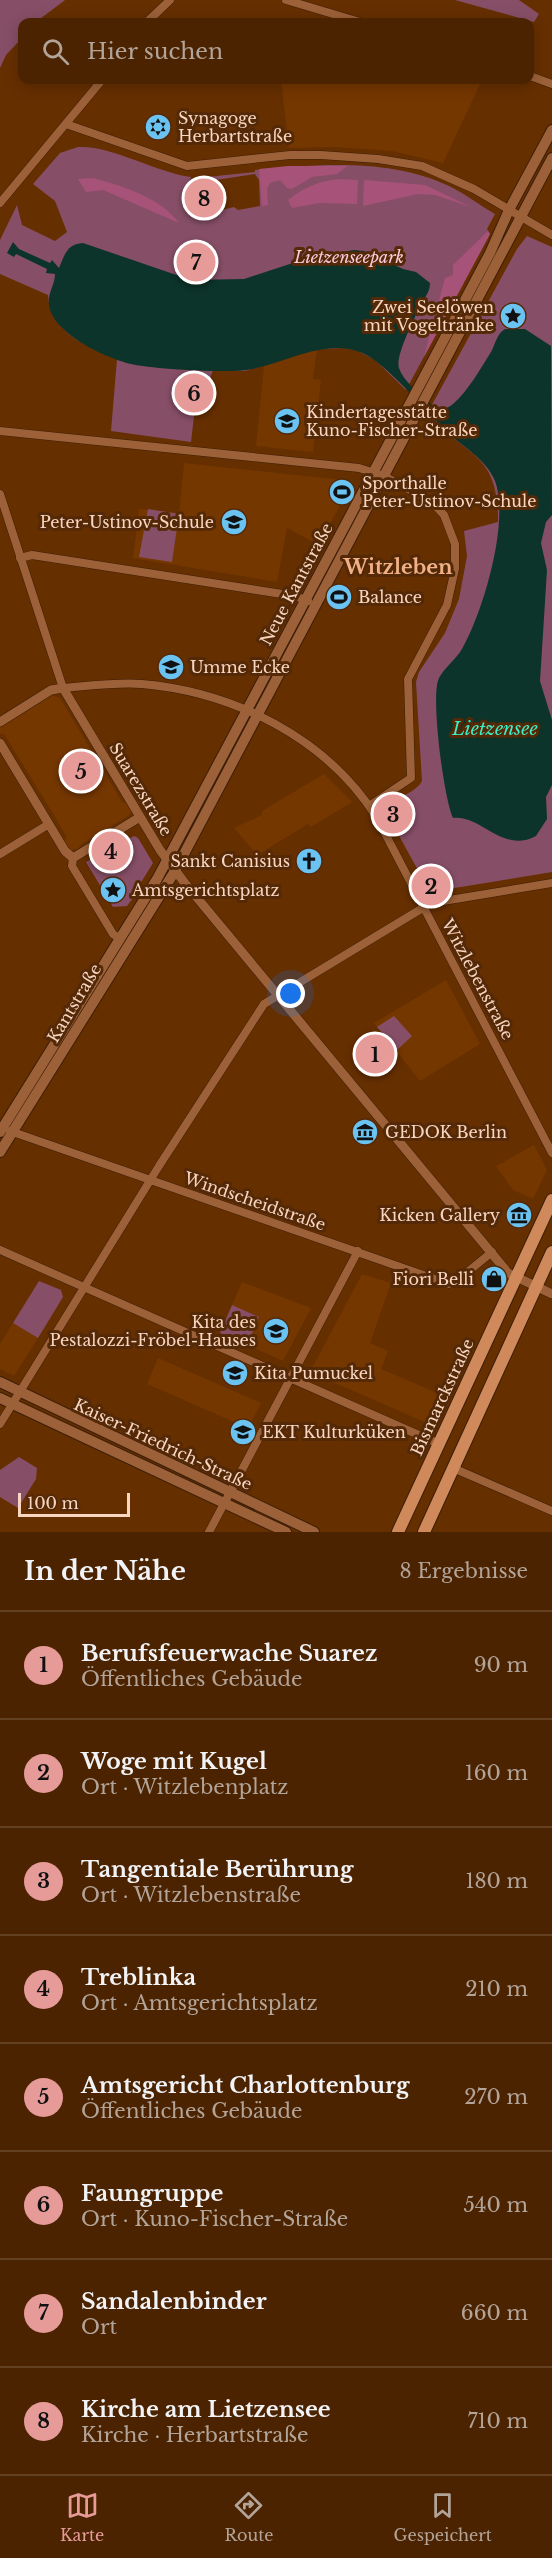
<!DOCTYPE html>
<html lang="de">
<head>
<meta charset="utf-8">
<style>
  :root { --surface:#4c2300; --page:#532b0a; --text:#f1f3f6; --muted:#b2a499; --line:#634022; --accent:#e69b98 }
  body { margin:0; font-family:"Libre Baskerville",serif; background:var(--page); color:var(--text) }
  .scale { position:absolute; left:18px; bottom:15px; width:112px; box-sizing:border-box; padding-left:6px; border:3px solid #f8d6c1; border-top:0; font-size:16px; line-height:21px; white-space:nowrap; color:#f8d6c1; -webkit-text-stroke:4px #542908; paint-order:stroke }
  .you { position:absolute; left:291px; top:994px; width:21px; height:21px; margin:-15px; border:4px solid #fff; border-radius:50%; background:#1a73e8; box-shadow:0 0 0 9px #1a73e833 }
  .badge { display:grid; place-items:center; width:39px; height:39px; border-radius:50%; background:var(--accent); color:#111; font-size:20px; font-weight:700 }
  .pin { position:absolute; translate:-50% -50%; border:3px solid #fff; box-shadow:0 2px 6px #0006 }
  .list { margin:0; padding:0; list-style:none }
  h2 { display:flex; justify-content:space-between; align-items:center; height:78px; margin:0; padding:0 24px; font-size:26px }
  h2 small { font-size:20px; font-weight:400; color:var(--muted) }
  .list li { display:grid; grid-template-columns:39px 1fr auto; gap:18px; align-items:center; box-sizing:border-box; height:108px; padding:0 24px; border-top:2px solid var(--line) }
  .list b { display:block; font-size:22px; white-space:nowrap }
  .list p { margin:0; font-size:20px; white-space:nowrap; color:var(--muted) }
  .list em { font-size:20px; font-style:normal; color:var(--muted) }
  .icon { flex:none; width:33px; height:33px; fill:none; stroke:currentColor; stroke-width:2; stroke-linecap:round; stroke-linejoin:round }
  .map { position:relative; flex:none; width:552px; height:1532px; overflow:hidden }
  .search { position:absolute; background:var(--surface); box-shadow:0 3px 15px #0003; left:18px; right:18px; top:18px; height:66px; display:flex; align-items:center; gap:15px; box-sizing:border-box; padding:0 21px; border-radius:12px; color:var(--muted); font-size:22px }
  .sheet { height:942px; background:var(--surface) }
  nav { display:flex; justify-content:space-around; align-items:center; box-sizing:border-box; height:84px; border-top:2px solid var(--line); background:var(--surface); font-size:16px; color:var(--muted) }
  nav a { display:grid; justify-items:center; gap:3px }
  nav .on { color:var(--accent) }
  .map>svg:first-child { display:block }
  .built { fill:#753700 }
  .green { fill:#874f67 }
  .forest { fill:#a75278 }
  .water { fill:#0c342a }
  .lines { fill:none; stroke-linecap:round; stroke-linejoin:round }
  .minor-casing { stroke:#3c1e08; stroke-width:9 }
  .tertiary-casing { stroke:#3c1e08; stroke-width:10 }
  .secondary-casing { stroke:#3c1e08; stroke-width:12 }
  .primary-casing { stroke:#3c1e08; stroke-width:14 }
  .minor { stroke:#9c6138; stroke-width:8 }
  .tertiary { stroke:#9c6138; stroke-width:9 }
  .secondary { stroke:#9c6138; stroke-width:10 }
  .primary { stroke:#cf895b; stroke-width:12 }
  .labels { text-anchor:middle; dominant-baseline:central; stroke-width:6; stroke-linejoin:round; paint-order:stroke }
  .poi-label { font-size:16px; fill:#f8d6c1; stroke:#542908; text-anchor:start }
  .park-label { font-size:16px; font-style:italic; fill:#fdccdf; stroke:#542908 }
  .street-label { font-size:16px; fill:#f8d6c1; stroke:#542908 }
  .water-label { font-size:18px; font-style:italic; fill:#3deec6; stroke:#542908 }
  .quarter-label { font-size:20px; font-weight:bold; fill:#f1b085; stroke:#542908 }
</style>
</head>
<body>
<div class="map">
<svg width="552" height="1532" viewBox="0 0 552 1532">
  <rect width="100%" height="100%" fill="#662f00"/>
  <path class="built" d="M281 80H482L443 163 392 151 334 147 289 148Z
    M317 349 313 379 321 380 313 452 256 446 264 366Z
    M184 463 343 480 349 488 319 545 287 528 277 582 133 558 139 509 179 513Z
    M52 695 60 698 122 802 130 804 132 811 128 816 80 845 78 849 71 850 63 841 67 838 54 815 4 734H0V725Z
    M324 774 352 802 311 827 308 824 257 855 234 828 262 815V811Z
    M446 980 480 1044 420 1081 374 1023Z
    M534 1145 547 1170 533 1199 513 1190 496 1166Z
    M362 1274 391 1283 370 1343 388 1351 381 1369 442 1395 429 1424 310 1372Z
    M242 1282 311 1308 283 1361 247 1345 259 1317 232 1305Z
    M13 1323 38 1338 14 1376 0 1369V1344Z
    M158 1358 261 1403 248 1428 147 1384Z"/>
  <path class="green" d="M0 0H65L36 22H22V38L6 55 0 68Z
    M455 0H519L539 14 534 22Z
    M78 147C111 145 155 172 191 177L188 208 203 215 234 207 238 210 260 206 259 180 255 174 209 181 207 177 255 172V170C317 164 391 158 449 186 466 194 479 205 495 214L487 229 490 234 406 390 375 360 356 350 345 348 315 349 245 371 213 370 206 390 196 399 191 442 111 431 117 359C88 347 49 332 48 295L0 274V240L17 205 22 225 55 241 67 232 55 201 33 184 60 153Z
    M527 236 552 247V872L430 892 387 814C390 796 414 796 422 781L416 682 419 672 445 633 459 599 467 556 464 531 498 522C499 450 465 459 428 412L517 249Z
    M148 509 179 514 172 562 139 557Z
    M134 836 138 838 153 863 140 884 142 886 127 906 113 907 86 862Z
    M394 1016 412 1036 397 1050 377 1027Z
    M39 1281 61 1290 63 1297 38 1338 13 1323Z
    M232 1305 259 1317 247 1345 220 1333Z
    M19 1457 37 1468 36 1479 18 1508 0 1497V1470Z"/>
  <path class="forest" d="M288 166H347L337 174 312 177 292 189 287 188 280 180 270 183 267 189 268 205 262 206 259 169Z
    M93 178C123 186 161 198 179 223L103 190 86 192 78 179Z
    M340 179 358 180 357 204 319 203 292 208 288 200C304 187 319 181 340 179Z
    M364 180 425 185 471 207 435 195 418 194 363 206Z
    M488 231 490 234 424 357 445 278 453 275V265Z"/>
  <path class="water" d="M13 242 19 249 50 263 52 260 59 268C65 254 67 244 83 243L191 280 244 279 308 258 354 250 364 251 403 269 416 272 430 283C430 294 423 298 419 308 414 320 395 356 399 368 403 381 419 393 429 402 436 410 445 411 453 404 468 391 481 368 491 352 496 343 496 335 505 329H525L551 346 552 515 546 522 541 543 547 570 540 681 552 720V785L546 797 547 819 536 836C502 854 482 815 453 818 444 799 430 695 439 678 445 667 456 659 462 649 483 612 510 522 495 481 486 459 463 447 447 432 423 408 403 383 377 362 336 329 289 364 246 370 224 373 152 369 131 364 106 358 53 334 49 305 47 294 55 285 55 274L46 273 47 269 16 254 14 257 7 253Z"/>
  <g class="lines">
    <defs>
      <path id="minor" d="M286 0 360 22
        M147 22 170 0
        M530 76 552 84
        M66 124 187 166 290 155H321L378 159 422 166 474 189 552 235
        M0 203 102 80
        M0 431 359 468 384 476 432 502 444 515 455 544V569L447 605 408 679 411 778 369 806
        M0 494 63 688C89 686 116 682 142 684 234 692 327 738 377 818L552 1153
        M20 558 32 555 295 596 308 601
        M0 854 49 824
        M73 858 72 866 113 934 120 939
        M10 1131 449 1284 459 1279 492 1252
        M0 1250 439 1444
        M0 1424 159 1166 264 1004 431 903 552 883
        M453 1468 552 1511
        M209 1532 358 1251"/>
      <path id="tertiary" d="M0 722 51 690 63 688 160 850 184 882 508 1273 552 1294
        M0 743 65 851 73 858 140 817"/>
      <path id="secondary" d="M0 1132 157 879 490 253 509 210 552 130
        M0 1152 175 871 552 158
        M0 1382 314 1532
        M0 1398 286 1532"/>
      <path id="primary" d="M398 1532 552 1200
        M424 1532 552 1252"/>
    </defs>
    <use href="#minor" class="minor-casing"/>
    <use href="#tertiary" class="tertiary-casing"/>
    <use href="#secondary" class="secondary-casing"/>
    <use href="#primary" class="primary-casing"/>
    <use href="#minor" class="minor"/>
    <use href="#tertiary" class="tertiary"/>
    <use href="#secondary" class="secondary"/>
    <use href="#primary" class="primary"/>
  </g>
  <defs>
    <symbol id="synagogue-disc" viewBox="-11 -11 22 22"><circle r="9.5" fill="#6bc3f2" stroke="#542908"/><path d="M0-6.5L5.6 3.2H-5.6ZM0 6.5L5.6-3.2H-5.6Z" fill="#111"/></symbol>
    <symbol id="sight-disc" viewBox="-11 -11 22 22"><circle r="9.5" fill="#6bc3f2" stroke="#542908"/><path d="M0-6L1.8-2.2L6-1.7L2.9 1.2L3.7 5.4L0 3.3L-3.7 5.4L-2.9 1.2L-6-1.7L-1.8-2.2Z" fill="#111"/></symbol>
    <symbol id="school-disc" viewBox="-11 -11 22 22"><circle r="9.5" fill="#6bc3f2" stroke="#542908"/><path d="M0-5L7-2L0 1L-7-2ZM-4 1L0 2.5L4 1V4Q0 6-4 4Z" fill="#111"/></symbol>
    <symbol id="stadium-disc" viewBox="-11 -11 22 22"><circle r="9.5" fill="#6bc3f2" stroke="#542908"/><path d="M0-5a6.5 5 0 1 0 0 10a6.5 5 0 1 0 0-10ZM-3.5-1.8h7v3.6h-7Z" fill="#111"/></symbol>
    <symbol id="church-disc" viewBox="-11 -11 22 22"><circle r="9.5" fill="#6bc3f2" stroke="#542908"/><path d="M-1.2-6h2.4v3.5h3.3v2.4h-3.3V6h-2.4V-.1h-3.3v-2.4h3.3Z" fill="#111"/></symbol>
    <symbol id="museum-disc" viewBox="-11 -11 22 22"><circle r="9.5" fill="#6bc3f2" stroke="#542908"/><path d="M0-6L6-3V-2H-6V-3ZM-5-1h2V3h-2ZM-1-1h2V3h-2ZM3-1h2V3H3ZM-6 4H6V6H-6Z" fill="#111"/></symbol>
    <symbol id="shop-disc" viewBox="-11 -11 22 22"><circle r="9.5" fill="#6bc3f2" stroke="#542908"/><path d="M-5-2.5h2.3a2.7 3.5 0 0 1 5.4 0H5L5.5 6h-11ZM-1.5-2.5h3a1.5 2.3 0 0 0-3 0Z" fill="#111"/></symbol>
  </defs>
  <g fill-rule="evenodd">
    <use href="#synagogue-disc" x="143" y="112" width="30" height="30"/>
    <use href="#sight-disc" x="498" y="301" width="30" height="30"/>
    <use href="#school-disc" x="272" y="406" width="30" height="30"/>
    <use href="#stadium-disc" x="327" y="477" width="30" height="30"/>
    <use href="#school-disc" x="219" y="507" width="30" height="30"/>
    <use href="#stadium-disc" x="324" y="582" width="30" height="30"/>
    <use href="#school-disc" x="156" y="652" width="30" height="30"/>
    <use href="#church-disc" x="294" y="846" width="30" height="30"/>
    <use href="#sight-disc" x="98" y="875" width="30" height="30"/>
    <use href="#museum-disc" x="350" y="1117" width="30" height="30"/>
    <use href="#museum-disc" x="504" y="1200" width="30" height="30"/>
    <use href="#shop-disc" x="479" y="1264" width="30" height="30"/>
    <use href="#school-disc" x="261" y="1316" width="30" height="30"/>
    <use href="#school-disc" x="220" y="1358" width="30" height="30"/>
    <use href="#school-disc" x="228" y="1417" width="30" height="30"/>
  </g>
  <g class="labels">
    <g class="poi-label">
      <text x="178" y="118">Synagoge<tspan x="178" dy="18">Herbartstraße</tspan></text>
      <text x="494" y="307" text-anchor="end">Zwei Seelöwen<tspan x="494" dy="18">mit Vogeltränke</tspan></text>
      <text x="306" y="412">Kindertagesstätte<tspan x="306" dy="18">Kuno-Fischer-Straße</tspan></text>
      <text x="362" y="483">Sporthalle<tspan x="362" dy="18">Peter-Ustinov-Schule</tspan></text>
      <text x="214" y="522" text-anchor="end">Peter-Ustinov-Schule</text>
      <text x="358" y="597">Balance</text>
      <text x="190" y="667">Umme Ecke</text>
      <text x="290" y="861" text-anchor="end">Sankt Canisius</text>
      <text x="132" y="890">Amtsgerichtsplatz</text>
      <text x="385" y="1132">GEDOK Berlin</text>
      <text x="500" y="1215" text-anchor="end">Kicken Gallery</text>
      <text x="474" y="1279" text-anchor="end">Fiori Belli</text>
      <text x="256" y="1322" text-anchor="end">Kita des<tspan x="256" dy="18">Pestalozzi-Fröbel-Hauses</tspan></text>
      <text x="254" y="1373">Kita Pumuckel</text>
      <text x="262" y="1432">EKT Kulturküken</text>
    </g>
    <g class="park-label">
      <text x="349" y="257">Lietzenseepark</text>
    </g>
    <g class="street-label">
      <text transform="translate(296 584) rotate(-62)">Neue Kantstraße</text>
      <text transform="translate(141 789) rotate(59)">Suarezstraße</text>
      <text transform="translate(478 979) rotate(62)">Witzlebenstraße</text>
      <text transform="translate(74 1003) rotate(-59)">Kantstraße</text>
      <text transform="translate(255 1201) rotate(19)">Windscheidstraße</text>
      <text transform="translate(442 1397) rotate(-65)">Bismarckstraße</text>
      <text transform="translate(163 1444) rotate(25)">Kaiser-Friedrich-Straße</text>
    </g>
    <g class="water-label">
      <text x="495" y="729">Lietzensee</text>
    </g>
    <g class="quarter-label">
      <text x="398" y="567">Witzleben</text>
    </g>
  </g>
</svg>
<div class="scale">100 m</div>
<div class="you"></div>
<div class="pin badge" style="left:375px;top:1054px">1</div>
<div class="pin badge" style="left:431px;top:886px">2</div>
<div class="pin badge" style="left:393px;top:814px">3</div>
<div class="pin badge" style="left:111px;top:851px">4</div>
<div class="pin badge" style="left:81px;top:771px">5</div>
<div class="pin badge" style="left:194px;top:393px">6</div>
<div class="pin badge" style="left:196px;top:262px">7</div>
<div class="pin badge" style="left:204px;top:198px">8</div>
<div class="search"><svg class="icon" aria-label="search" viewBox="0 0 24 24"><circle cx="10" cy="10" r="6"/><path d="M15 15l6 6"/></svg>Hier suchen</div>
</div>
<section class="sheet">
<h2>In der Nähe<small>8 Ergebnisse</small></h2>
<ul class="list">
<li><span class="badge">1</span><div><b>Berufsfeuerwache Suarez</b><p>Öffentliches Gebäude</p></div><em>90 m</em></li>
<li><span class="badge">2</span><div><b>Woge mit Kugel</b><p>Ort · Witzlebenplatz</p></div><em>160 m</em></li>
<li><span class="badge">3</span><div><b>Tangentiale Berührung</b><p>Ort · Witzlebenstraße</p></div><em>180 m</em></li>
<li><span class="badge">4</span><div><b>Treblinka</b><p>Ort · Amtsgerichtsplatz</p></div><em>210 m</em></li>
<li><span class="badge">5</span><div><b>Amtsgericht Charlottenburg</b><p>Öffentliches Gebäude</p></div><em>270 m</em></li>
<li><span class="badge">6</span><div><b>Faungruppe</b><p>Ort · Kuno-Fischer-Straße</p></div><em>540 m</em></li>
<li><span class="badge">7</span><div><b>Sandalenbinder</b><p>Ort</p></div><em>660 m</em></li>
<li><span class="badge">8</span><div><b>Kirche am Lietzensee</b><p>Kirche · Herbartstraße</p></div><em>710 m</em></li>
</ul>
</section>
<nav>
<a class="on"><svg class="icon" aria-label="map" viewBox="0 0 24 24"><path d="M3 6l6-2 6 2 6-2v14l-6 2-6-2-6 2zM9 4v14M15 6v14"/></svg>Karte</a>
<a><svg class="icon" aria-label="directions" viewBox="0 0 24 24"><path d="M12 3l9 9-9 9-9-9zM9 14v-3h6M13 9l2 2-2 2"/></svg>Route</a>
<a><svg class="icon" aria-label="saved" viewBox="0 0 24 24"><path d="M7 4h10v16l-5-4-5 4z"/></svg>Gespeichert</a>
</nav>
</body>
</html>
